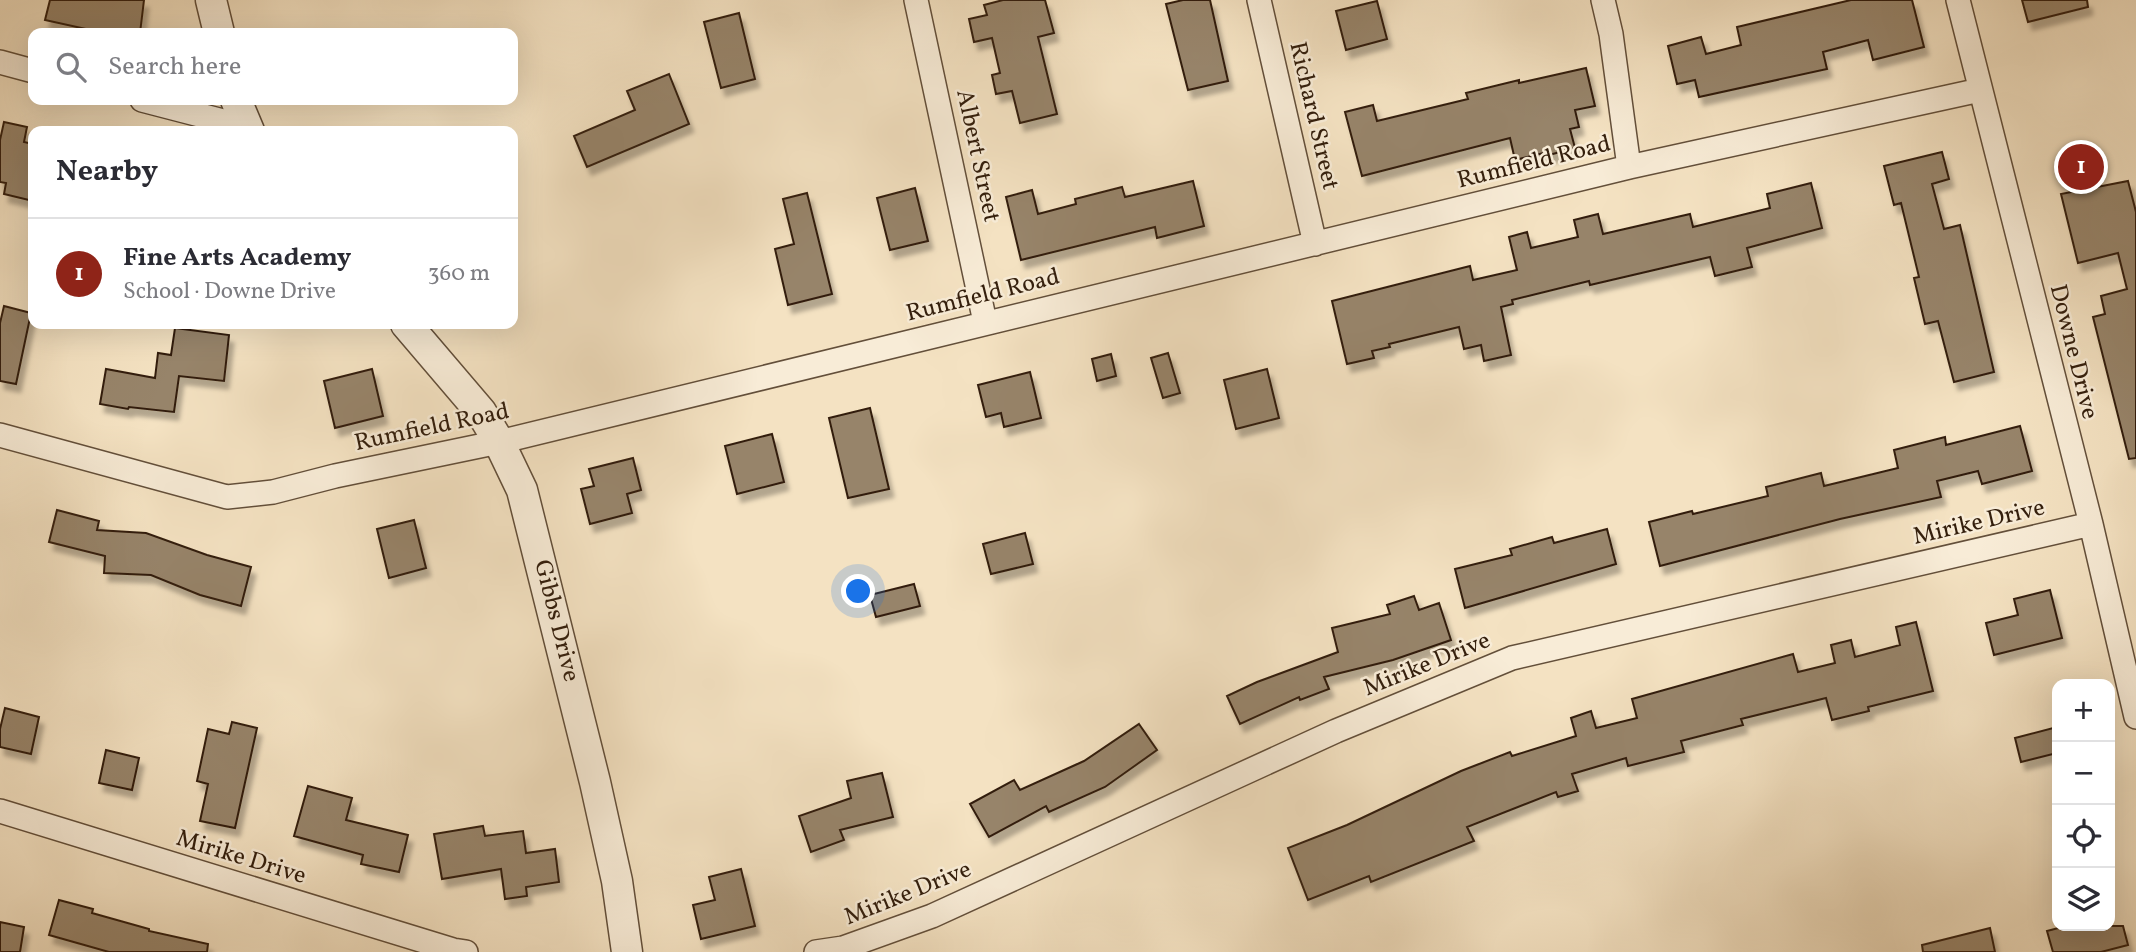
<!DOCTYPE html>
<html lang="en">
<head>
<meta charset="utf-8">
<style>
  :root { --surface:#fff; --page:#f7f7f7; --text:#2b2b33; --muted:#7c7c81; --line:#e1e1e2; --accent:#8f2418 }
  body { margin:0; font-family:Vollkorn,serif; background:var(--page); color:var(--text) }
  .controls { position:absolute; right:21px; bottom:21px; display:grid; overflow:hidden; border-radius:14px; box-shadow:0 7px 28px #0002 }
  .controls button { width:63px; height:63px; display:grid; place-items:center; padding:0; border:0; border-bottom:2px solid var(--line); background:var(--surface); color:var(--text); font:35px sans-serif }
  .you { position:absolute; left:859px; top:592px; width:24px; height:24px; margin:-18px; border:5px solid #fff; border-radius:50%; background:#1a73e8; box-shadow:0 0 0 10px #1a73e833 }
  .badge { display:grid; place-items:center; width:46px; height:46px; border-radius:50%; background:var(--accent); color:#fff; font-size:23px; font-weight:700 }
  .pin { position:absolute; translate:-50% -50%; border:4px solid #fff; box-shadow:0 2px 7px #0006 }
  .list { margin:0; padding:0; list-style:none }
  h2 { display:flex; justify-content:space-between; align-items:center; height:91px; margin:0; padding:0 28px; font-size:30px }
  h2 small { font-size:23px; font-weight:400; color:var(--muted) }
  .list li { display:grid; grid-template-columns:46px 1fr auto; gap:21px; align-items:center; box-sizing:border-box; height:112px; padding:0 28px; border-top:2px solid var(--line) }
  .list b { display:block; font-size:26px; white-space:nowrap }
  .list p { margin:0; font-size:23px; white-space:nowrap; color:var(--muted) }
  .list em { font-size:23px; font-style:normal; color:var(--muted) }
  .icon { flex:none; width:38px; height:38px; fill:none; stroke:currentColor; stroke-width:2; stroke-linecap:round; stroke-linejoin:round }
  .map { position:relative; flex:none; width:2136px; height:952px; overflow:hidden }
  .search { position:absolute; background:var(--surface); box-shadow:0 7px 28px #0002; left:28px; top:28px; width:490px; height:77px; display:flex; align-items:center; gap:18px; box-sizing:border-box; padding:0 24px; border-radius:14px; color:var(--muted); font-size:26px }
  .panel { position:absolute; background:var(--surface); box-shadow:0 7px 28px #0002; left:28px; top:126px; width:490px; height:203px; border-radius:14px }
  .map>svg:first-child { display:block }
  .building { fill:#97846b; stroke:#331e0c; stroke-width:2; filter:url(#shadow) }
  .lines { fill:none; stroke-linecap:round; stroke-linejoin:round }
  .minor-casing { stroke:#634f3a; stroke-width:26 }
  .tertiary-casing { stroke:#634f3a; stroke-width:33 }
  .minor { stroke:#f8ecd7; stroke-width:23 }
  .tertiary { stroke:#f8ecd7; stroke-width:30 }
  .labels { text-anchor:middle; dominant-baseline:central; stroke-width:5; stroke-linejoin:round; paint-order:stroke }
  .street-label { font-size:24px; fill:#331e0c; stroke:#f8ecd7 }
</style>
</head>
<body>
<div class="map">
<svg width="2136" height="952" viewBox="0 0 2136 952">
  <defs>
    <filter id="shadow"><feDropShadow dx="4.5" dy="8" stdDeviation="2" flood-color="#0004"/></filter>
  </defs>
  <rect width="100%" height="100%" fill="#f4e2c2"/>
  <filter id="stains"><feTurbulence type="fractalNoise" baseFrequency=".00286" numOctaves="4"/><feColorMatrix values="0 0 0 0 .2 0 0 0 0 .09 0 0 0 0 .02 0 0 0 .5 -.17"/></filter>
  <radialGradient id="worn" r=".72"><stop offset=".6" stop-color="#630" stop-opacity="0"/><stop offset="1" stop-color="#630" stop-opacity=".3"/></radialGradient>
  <path class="building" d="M50 0H144L140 33H104L45 20Z
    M1003 0H1045L1054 33 1038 37 1057 114 1020 123 1012 91 996 94 992 75 1000 73 992 38 974 42 969 19 987 15 984 5Z
    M1183 0H1210L1228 81 1188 90 1166 4Z
    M1851 0H1912L1924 47 1873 60 1868 40 1823 52 1827 69 1699 97 1695 80 1677 84 1668 46 1701 37 1706 54 1741 45 1737 27Z
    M2022 0H2087L2088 7 2028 22Z
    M1377 1 1387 39 1346 50 1336 11Z
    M739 13 755 79 721 88 704 22Z
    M1586 68 1595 106 1575 110 1579 127 1570 129 1575 148 1549 155 1548 152 1515 160 1510 138 1362 176 1345 112 1373 105 1377 121 1468 99 1466 93 1519 80V83Z
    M669 74 689 124 587 167 574 136 635 110 627 91Z
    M4 122 27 127 24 142 33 144V201L4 194 6 183 0 182V140Z
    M1942 152 1949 179 1932 184 1944 229 1960 225 1994 372 1954 382 1938 321 1925 324 1914 278 1919 277 1901 203 1894 205 1884 166Z
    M1193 181 1204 226 1157 238 1155 227 1021 260 1006 197 1032 190 1038 214 1076 204 1075 199 1122 187 1125 197Z
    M2128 181 2136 212V458L2129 459 2093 317 2105 314 2101 296 2127 289 2118 253 2078 263 2061 194Z
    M1811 183 1822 228 1747 248 1752 267 1715 276 1710 257 1590 285 1589 281 1512 300 1513 304 1501 307 1511 355 1484 361 1481 345 1464 349 1459 327 1389 344 1390 347 1372 351 1374 358 1347 364 1332 301 1470 266 1473 280 1517 270 1509 237 1527 232 1531 248 1578 237 1574 220 1598 214 1603 234 1690 214 1693 227 1770 208 1767 194Z
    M915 188 928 241 890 250 877 198Z
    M807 193 832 294 788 305 775 249 794 244 783 199Z
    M4 306 31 313 16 384 0 381V323Z
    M175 328 229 335 224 381 179 376 174 412 129 407 128 409 100 404 106 369 155 378 158 353 171 355Z
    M1168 353 1180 393 1163 398 1151 358Z
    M1111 354 1116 376 1097 381 1092 359Z
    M372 369 383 416 335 428 324 381Z
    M1267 369 1279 418 1236 429 1224 380Z
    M1030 372 1041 418 1004 427 1001 413 986 417 978 385Z
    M870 408 889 489 848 498 829 418Z
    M2020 426 2032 471 1982 484 1978 471 1937 481 1941 497 1840 519 1660 566 1649 522 1692 511 1693 514 1768 496 1766 487 1821 473 1824 486 1898 468 1894 450 1945 437 1946 445Z
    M772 434 784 482 737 494 725 446Z
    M633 458 641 490 627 494 632 513 590 524 581 489 594 486 589 469Z
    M57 510 99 521 97 530 146 533 207 555 251 567 241 606 200 595 151 575 104 573 105 556 49 542Z
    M414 520 426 568 389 578 377 529Z
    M1607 529 1616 564 1465 608 1455 569 1512 555 1510 549 1552 537 1554 543Z
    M1025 533 1033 564 991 574 983 544Z
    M914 584 920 606 876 617 870 595Z
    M2050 590 2062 638 1994 655 1986 623 2018 615 2014 599Z
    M1414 596 1419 610 1439 603 1451 640 1393 660 1324 677 1329 689 1300 700 1299 697 1240 724 1227 696 1257 682 1338 652 1332 628 1390 614 1387 605Z
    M1916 622 1933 691 1868 707 1869 711 1832 720 1826 698 1741 719 1743 725 1681 741 1684 752 1628 766 1626 758 1572 774 1578 791 1558 797 1556 792 1467 827 1474 841 1371 882 1369 876 1308 900 1288 848 1347 825 1461 771 1510 752 1512 756 1576 736 1571 718 1591 711 1596 728 1637 718 1632 699 1793 654 1798 672 1835 663 1831 645 1851 640 1855 657 1900 645 1896 627Z
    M5 708 39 717 31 754 0 747V729Z
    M232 722 257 728 235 828 200 821 208 784 197 781 208 729 229 734Z
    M1139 724 1157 750 1105 787 1049 812 1046 806 989 837 970 804 1014 780 1020 790 1084 761Z
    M2057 727V753L2021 762 2015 738Z
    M106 750 139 758 132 790 99 783Z
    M882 773 893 817 840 830 844 840 811 852 799 816 851 798 847 781Z
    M308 786 352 798 346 820 408 835 399 872 361 864 363 855 294 836Z
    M483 826 485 836 523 831 526 853 555 849 559 882 526 887 527 896 505 899 501 869 442 879 434 834Z
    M741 869 755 926 701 939 693 905 715 900 709 877Z
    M59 900 93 909 92 913 149 929V931L208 944 207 952H109L49 935Z
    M0 922 24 927 20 952H0Z
    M2066 926H2123L2128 945 2101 952H2053L2047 931Z
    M1990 928 1995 952H1923L1922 945Z"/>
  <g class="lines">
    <defs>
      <path id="minor" d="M916 0 985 322
        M1259 0 1315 244
        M1603 0 1611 34 1629 167
        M1958 0 2091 524 2136 717
        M0 62 33 71
        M142 100 246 127
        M0 435 227 497 273 492 335 476 499 442 1629 167 1980 90
        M0 811 453 950 466 952
        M816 952 843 948 932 916 1336 731 1512 658 2091 524"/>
      <path id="tertiary" d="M211 0 219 33
        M236 100 249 131
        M406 324 481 412 499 442 522 490 595 782 617 881 627 952"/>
    </defs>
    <use href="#minor" class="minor-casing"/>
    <use href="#tertiary" class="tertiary-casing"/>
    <use href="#minor" class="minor"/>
    <use href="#tertiary" class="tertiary"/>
  </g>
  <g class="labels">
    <g class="street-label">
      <text transform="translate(1313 116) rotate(77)">Richard Street</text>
      <text transform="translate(977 156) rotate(78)">Albert Street</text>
      <text transform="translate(1534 163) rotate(-14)">Rumfield Road</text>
      <text transform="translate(983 296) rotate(-14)">Rumfield Road</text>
      <text transform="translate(2073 352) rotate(76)">Downe Drive</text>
      <text transform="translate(432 428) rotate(-12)">Rumfield Road</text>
      <text transform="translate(1979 523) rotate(-13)">Mirike Drive</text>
      <text transform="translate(556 621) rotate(76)">Gibbs Drive</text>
      <text transform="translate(1427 665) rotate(-22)">Mirike Drive</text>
      <text transform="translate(241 858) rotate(17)">Mirike Drive</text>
      <text transform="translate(908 894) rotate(-22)">Mirike Drive</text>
    </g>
  </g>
  <rect width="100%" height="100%" filter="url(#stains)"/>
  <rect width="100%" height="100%" fill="url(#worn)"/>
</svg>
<div class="controls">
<button>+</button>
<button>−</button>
<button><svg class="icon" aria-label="locate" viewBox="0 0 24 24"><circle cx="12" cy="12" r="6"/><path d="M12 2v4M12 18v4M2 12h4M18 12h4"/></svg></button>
<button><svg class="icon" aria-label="layers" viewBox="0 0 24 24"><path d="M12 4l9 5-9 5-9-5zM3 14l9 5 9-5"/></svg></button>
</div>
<div class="you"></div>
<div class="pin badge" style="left:2081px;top:167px">1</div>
<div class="search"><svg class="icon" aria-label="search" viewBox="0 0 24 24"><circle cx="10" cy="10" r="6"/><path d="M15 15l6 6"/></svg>Search here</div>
<section class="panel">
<h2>Nearby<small></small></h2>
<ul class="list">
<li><span class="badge">1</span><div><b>Fine Arts Academy</b><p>School · Downe Drive</p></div><em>360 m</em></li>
</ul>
</section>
</div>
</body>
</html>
